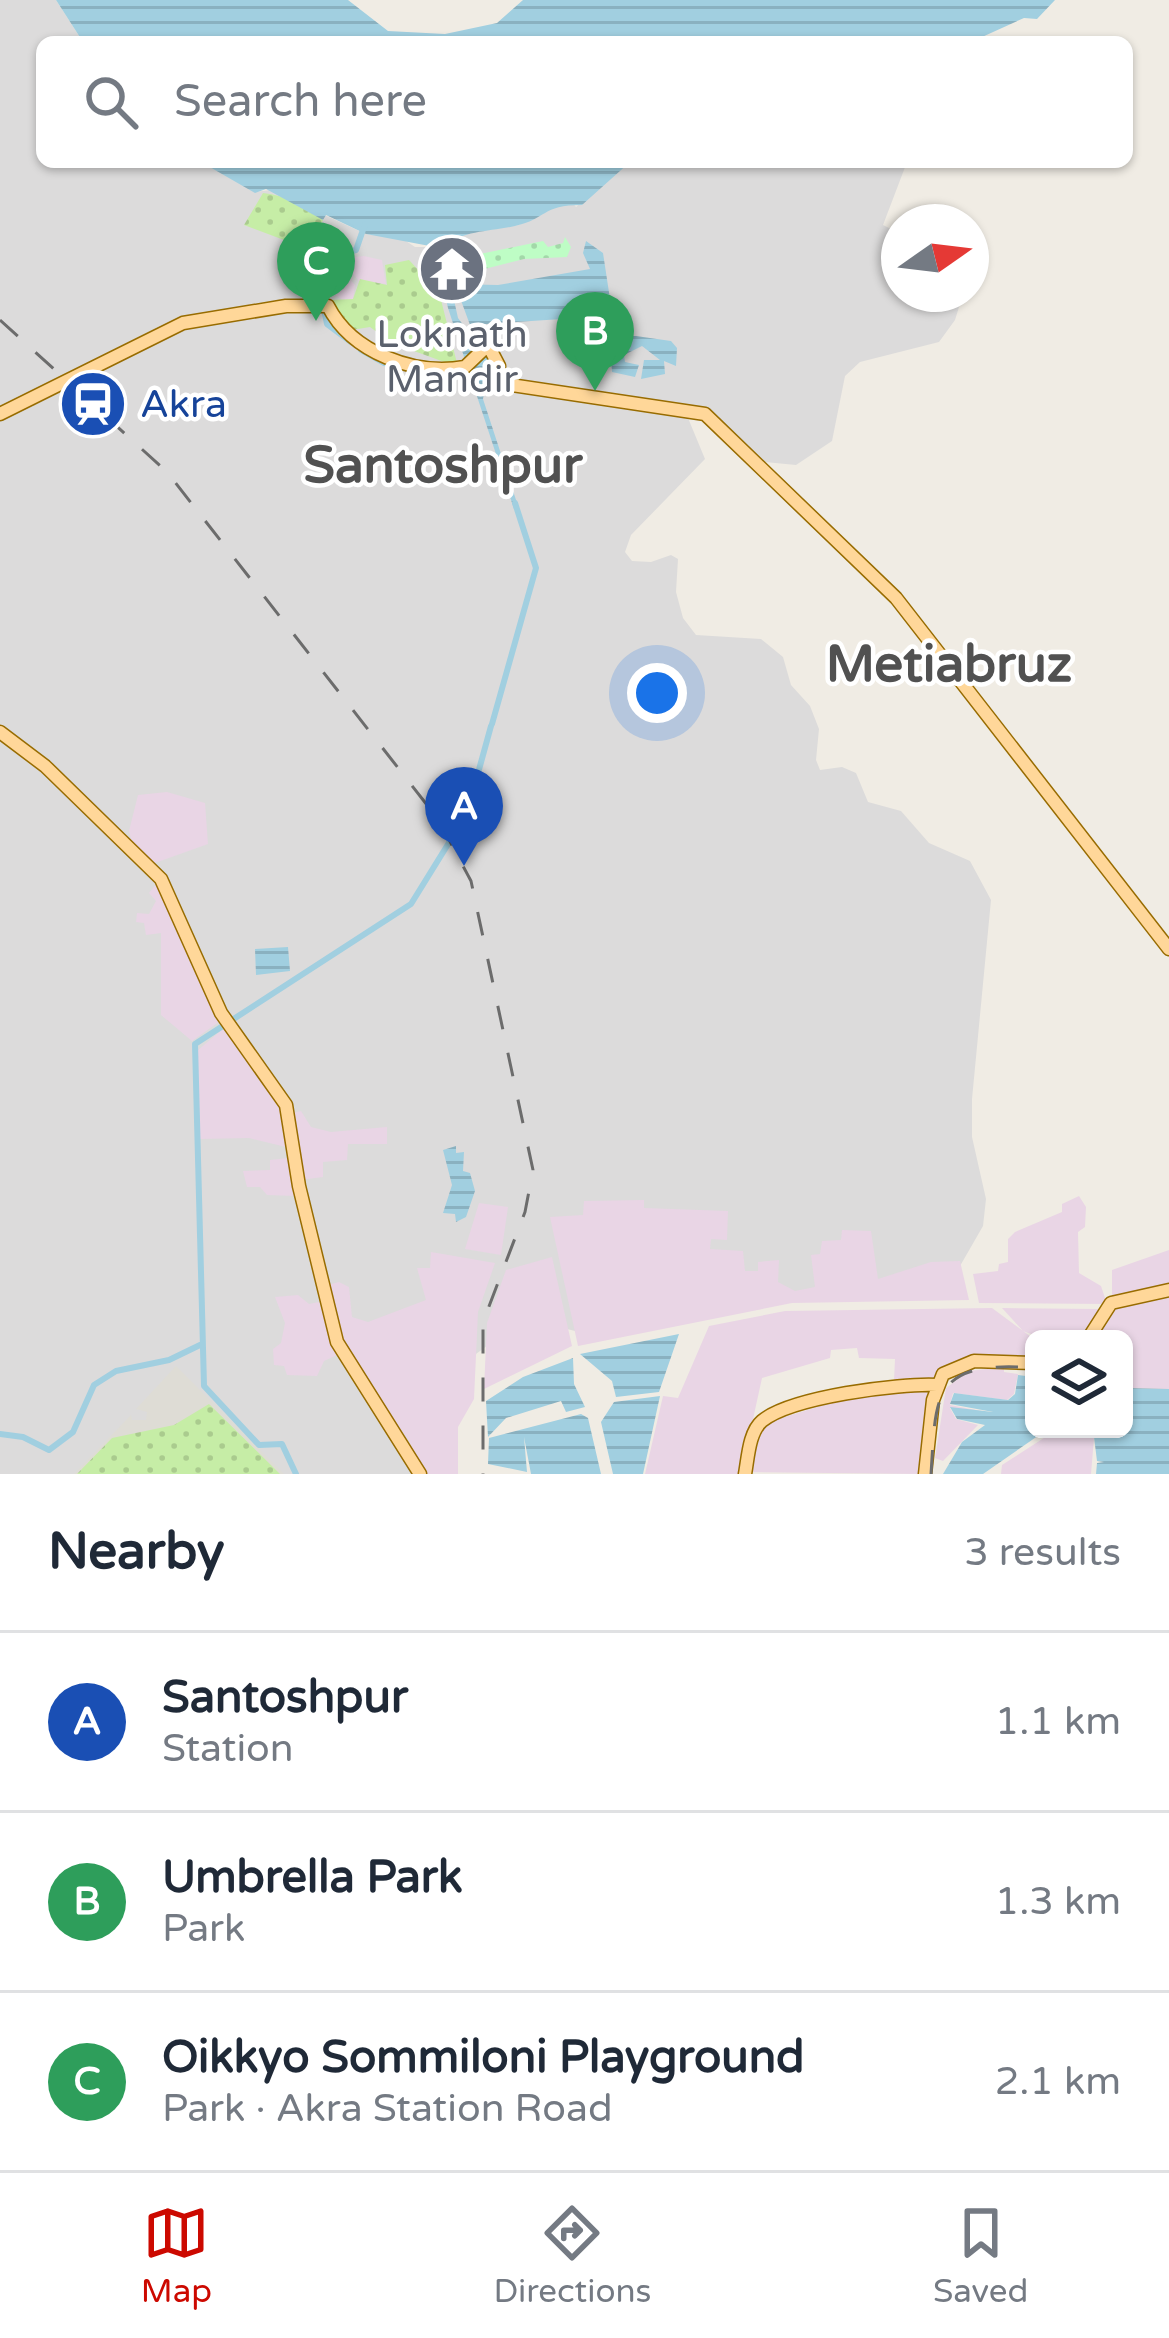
<!DOCTYPE html>
<html lang="en">
<head>
<meta charset="utf-8">
<style>
  :root { --surface:#fff; --page:#f6f6f7; --text:#1f2937; --muted:#747a83; --line:#e0e1e3; --accent:#cc0900 }
  body { margin:0; font-family:"Varela Round",sans-serif; background:var(--page); color:var(--text) }
  .controls { position:absolute; right:36px; bottom:36px; display:grid; overflow:hidden; border-radius:18px; box-shadow:0 3px 9px #0004 }
  .controls button { width:108px; height:108px; display:grid; place-items:center; padding:0; border:0; border-bottom:3px solid var(--line); background:var(--surface); color:var(--text); font:60px sans-serif }
  .compass { position:absolute; left:881px; top:204px; width:108px; height:108px; border-radius:50%; background:var(--surface); box-shadow:0 3px 9px #0004; rotate:76deg }
  .you { position:absolute; left:657px; top:693px; width:42px; height:42px; margin:-30px; border:9px solid #fff; border-radius:50%; background:#1a73e8; box-shadow:0 0 0 18px #1a73e833 }
  .badge { display:grid; place-items:center; width:78px; height:78px; border-radius:50%; background:var(--accent); color:#fff; font-size:39px; font-weight:700 }
  .pin { position:absolute; translate:-50% -99px; filter:drop-shadow(0 3px 6px #0008) }
  .pin::after { content:''; position:absolute; top:63px; width:42px; height:36px; background:inherit; clip-path:polygon(0 0,100% 0,50% 100%) }
  .list { margin:0; padding:0; list-style:none }
  h2 { display:flex; justify-content:space-between; align-items:center; height:156px; margin:0; padding:0 48px; font-size:51px }
  h2 small { font-size:39px; font-weight:400; color:var(--muted) }
  .list li { display:grid; grid-template-columns:78px 1fr auto; gap:36px; align-items:center; box-sizing:border-box; height:180px; padding:0 48px; border-top:3px solid var(--line) }
  .list b { display:block; font-size:45px; white-space:nowrap }
  .list p { margin:0; font-size:39px; white-space:nowrap; color:var(--muted) }
  .list em { font-size:39px; font-style:normal; color:var(--muted) }
  .icon { flex:none; width:66px; height:66px; fill:none; stroke:currentColor; stroke-width:2; stroke-linecap:round; stroke-linejoin:round }
  .map { position:relative; flex:none; width:1169px; height:1474px; overflow:hidden }
  .search { position:absolute; background:var(--surface); box-shadow:0 3px 9px #0004; left:36px; right:36px; top:36px; height:132px; display:flex; align-items:center; gap:30px; box-sizing:border-box; padding:0 42px; border-radius:18px; color:var(--muted); font-size:45px }
  .sheet { height:696px; background:var(--surface) }
  nav { display:flex; justify-content:space-around; align-items:center; box-sizing:border-box; height:168px; border-top:3px solid var(--line); background:var(--surface); font-size:33px; color:var(--muted) }
  nav a { display:grid; justify-items:center; gap:6px }
  nav .on { color:var(--accent) }
  .map>svg:first-child { display:block }
  .residential { fill:#dcdbdb }
  .industrial { fill:#e9d5e5 }
  .airport { fill:#dedcd5 }
  .grass { fill:url(#grass-dots) }
  .park { fill:url(#park-dots) }
  .water { fill:url(#water-rules) }
  .lines { fill:none; stroke-linecap:round; stroke-linejoin:round }
  .canal { stroke:#a1cfe0; stroke-width:6 }
  .major-casing { stroke:#986c00; stroke-width:15 }
  .major { stroke:#ffd799; stroke-width:12 }
  .rail { stroke:#6c6c6c; stroke-width:3; stroke-dasharray:24 24; stroke-linecap:butt }
  .labels { text-anchor:middle; dominant-baseline:central; stroke-width:9; stroke-linejoin:round; paint-order:stroke }
  .worship-label { font-size:39px; fill:#5b616d; stroke:#fff }
  .transit-label { font-size:39px; fill:#164399; stroke:#fff; text-anchor:start }
  .district-label { font-size:51px; font-weight:bold; fill:#515151; stroke:#fff }
</style>
</head>
<body>
<div class="map">
<svg width="1169" height="1474" viewBox="0 0 1169 1474">
  <defs>
    <pattern id="grass-dots" width="8" height="8" patternUnits="userSpaceOnUse" patternTransform="scale(3)"><rect width="8" height="8" fill="#c6eda6"/><path d="M2 2h.1M6 6h.1" fill="none" stroke="#aacb8e" stroke-width="1.8" stroke-linecap="round"/></pattern>
    <pattern id="park-dots" width="8" height="8" patternUnits="userSpaceOnUse" patternTransform="scale(3)"><rect width="8" height="8" fill="#befdc5"/><path d="M2 2h.1M6 6h.1" fill="none" stroke="#a3d8a9" stroke-width="1.8" stroke-linecap="round"/></pattern>
    <pattern id="water-rules" width="6" height="5" patternUnits="userSpaceOnUse" patternTransform="scale(3)"><rect width="6" height="5" fill="#a1cfe0"/><path d="M0 2.5h6" fill="none" stroke="#8ab1c0"/></pattern>
  </defs>
  <rect width="100%" height="100%" fill="#f0ece4"/>
  <path class="residential" d="M0 0H56L83 42H42V162H201L255 192 270 190 366 234 400 237 415 247H436L470 231 519 225 554 205 572 202 576 207 630 162H907L883 225 899 233V294H963L955 320 939 342 860 362 845 376 832 441 796 465 765 462 737 448 730 428 718 420 688 418 705 459 631 535 625 552 632 561 651 562 671 555 678 559 676 592 683 618 696 635 761 639 783 657 791 685 810 706 819 729 816 760 820 770 842 767 856 773 868 802 901 811 929 843 970 861 991 900 972 1099V1137L986 1199 983 1226 960 1266 832 1290 761 1293 587 1334 563 1328 491 1343 469 1359 431 1474H0Z"/>
  <path class="industrial" d="M364 256 382 260 386 284 359 281 349 269 345 274 355 285 353 299 347 303 333 293 325 296 323 269 337 259Z
    M167 792 205 803 208 844 152 864 133 846 129 831 138 795Z
    M158 882 220 1021 192 1041 161 1015V933L146 935 144 923 136 922 137 913 149 914 156 901 149 893Z
    M224 1028 278 1100 285 1118 286 1147 249 1138 200 1139 197 1051Z
    M301 1111 311 1127 331 1132 387 1127V1144H348L347 1160 323 1162V1177L300 1180 292 1113Z
    M288 1158 296 1196 267 1195 260 1187H247L243 1171 270 1170V1160Z
    M1079 1196 1086 1207 1085 1227 1078 1232 1079 1273 1101 1286 1107 1304 979 1303 973 1274 998 1271 999 1264 1008 1262V1239L1015 1232 1062 1212V1204Z
    M644 1200V1208L728 1211 727 1240 711 1239 710 1249 743 1251 745 1271H758V1262L779 1260 778 1282 795 1291 815 1287 811 1255 820 1254 822 1241 841 1240 842 1230 871 1231 878 1279 931 1262 960 1261 969 1300 792 1303 578 1346 550 1217 583 1215 584 1201Z
    M479 1203 508 1207 501 1255 465 1249Z
    M1169 1250V1287L1112 1302V1270Z
    M431 1252 495 1263 478 1312 474 1399 458 1427V1474H423L409 1441 344 1350 324 1286 339 1282 349 1287 352 1317 368 1322 426 1300 417 1268H430Z
    M552 1257 572 1346 484 1389 487 1323 506 1270Z
    M298 1295 309 1304 319 1302 337 1355 324 1361 317 1376 287 1375 284 1366 274 1365 273 1349 281 1343 285 1323 275 1297Z
    M1169 1296V1389L1124 1388V1339H1091L1108 1310Z
    M992 1308 1034 1339V1360L982 1357 933 1381H894L895 1359 859 1358 857 1348 831 1350 830 1358 762 1378 741 1474H645L663 1396 678 1398 709 1326 785 1311Z
    M1002 1308 1099 1309 1100 1311 1084 1339H1044L1023 1331Z
    M1004 1367V1372L1018 1374 1014 1394 1007 1400 953 1393 950 1405 992 1413 950 1408 956 1419 978 1425 943 1461 935 1458 946 1388 969 1371Z
    M873 1390H930L921 1474 748 1472 765 1423Z
    M1047 1436 1094 1438 1091 1474H1001L1002 1465Z"/>
  <path class="airport" d="M176 1366 284 1474H74L131 1415 132 1420H146L147 1412 136 1409Z"/>
  <path class="grass" d="M263 193C286 195 306 207 323 220L317 232 298 235 300 246 244 225Z
    M409 260 439 292 458 367 392 343 370 327 352 330 329 305V300L353 299 360 279 387 285 385 265Z
    M209 1404 280 1474H77L112 1438 174 1425Z"/>
  <path class="park" d="M565 237 571 247 567 257 524 259 453 277 451 260 543 241 548 247 563 243Z"/>
  <path class="water" d="M56 0H348L388 31 445 34 497 23 523 0H1055L1037 19 1024 18 971 42H83Z
    M201 162H630L582 205C541 205 547 219 515 226 488 232 466 230 442 246L458 318 490 361 483 399 518 506 514 509 448 308 435 247 366 234 326 215 323 220 266 189 255 193Z
    M586 241 603 253 612 312 608 316 470 325 455 284 498 285 590 269 583 253Z
    M636 336 671 341 677 348 676 366 664 361 665 374 641 379 644 360H660L642 346 624 355 625 362 639 365 635 377 612 372 609 336Z
    M288 947 290 971 256 975 255 949Z
    M456 1146V1153L464 1152 463 1171 470 1173 475 1191 466 1217 456 1222 455 1214 443 1213 452 1185 443 1150Z
    M679 1334 659 1392 616 1397 612 1381 580 1354Z
    M573 1358 574 1384 585 1407 566 1412 561 1401 506 1418 488 1437 486 1401 523 1377Z
    M1018 1375 1034 1377V1429H1124V1388L1169 1389V1474H1096L1097 1463 1104 1462 1097 1461 1094 1437 1045 1431 983 1474H943L962 1442 985 1425 957 1419 950 1407 993 1412 950 1404 954 1393 1008 1400 1015 1394Z
    M660 1396 643 1474H613L601 1422 614 1402Z
    M581 1414 588 1418 601 1474H531L524 1437 527 1472 488 1464 489 1438Z"/>
  <g class="lines">
    <path class="canal" d="M351 342 327 324 317 275 330 256 356 250 365 224
      M361 350 384 363
      M492 724 536 568 515 503
      M452 839 464 824 491 726
      M0 1434 23 1437 49 1450 73 1432 94 1385 116 1371 169 1360 200 1345
      M296 1474 282 1444 259 1445 204 1386 195 1044 411 904 450 841"/>
    <defs>
      <path id="major" d="M0 414 183 323 286 306H328C352 353 415 376 465 367L488 345 499 366 498 383 705 414 896 598 1169 949
        M0 732 45 766 161 879 221 1013 286 1105 299 1186 337 1342 420 1474
        M1088 1339 1111 1303 1169 1290
        M745 1474C748 1458 749 1432 762 1421 791 1397 899 1383 937 1385
        M925 1474 933 1400 943 1374 974 1361 1034 1363"/>
    </defs>
    <use href="#major" class="major-casing"/>
    <use href="#major" class="major"/>
    <path class="rail" d="M0 320 167 472 438 819 471 881 533 1170 525 1212 483 1322V1474
      M931 1474C936 1401 931 1364 1018 1367"/>
  </g>
  <defs>
    <symbol id="temple-disc" viewBox="-11 -11 22 22"><circle r="9.5" fill="#6b7280" stroke="#fff"/><path d="M0-6L5-2H3V0L6.5 2.5H4V6H1.5V3h-3V6H-4V2.5H-6.5L-3 0V-2H-5Z" fill="#fff"/></symbol>
    <symbol id="station-disc" viewBox="-11 -11 22 22"><circle r="9.5" fill="#1a4fb4" stroke="#fff"/><path d="M-3-6H3Q5-6 5-4V2Q5 4 3 4L4.5 6H3L1.5 4h-3L-3 6H-4.5L-3 4Q-5 4-5 2V-4Q-5-6-3-6ZM-3.5-4v3h7v-3ZM-3.5 1v1.5H-2V1ZM2 1v1.5H3.5V1Z" fill="#fff"/></symbol>
  </defs>
  <g fill-rule="evenodd">
    <use href="#temple-disc" x="414" y="231" width="76" height="76"/>
    <use href="#station-disc" x="55" y="366" width="76" height="76"/>
  </g>
  <g class="labels">
    <g class="worship-label">
      <text x="452" y="334">Loknath<tspan x="452" dy="45">Mandir</tspan></text>
    </g>
    <g class="transit-label">
      <text x="140" y="404">Akra</text>
    </g>
    <g class="district-label">
      <text x="443" y="466">Santoshpur</text>
      <text x="949" y="665">Metiabruz</text>
    </g>
  </g>
</svg>
<div class="controls">
<button><svg class="icon" aria-label="layers" viewBox="0 0 24 24"><path d="M12 4l9 5-9 5-9-5zM3 14l9 5 9-5"/></svg></button>
</div>
<svg class="compass" viewBox="-18 -18 36 36"><path d="M0-13l5 13h-10z" fill="#e53935"/><path d="M0 13l5-13h-10z" fill="#747a83"/></svg>
<div class="you"></div>
<div class="pin badge" style="left:464px;top:866px;background:#1a4fb4">A</div>
<div class="pin badge" style="left:595px;top:391px;background:#2e9e5b">B</div>
<div class="pin badge" style="left:316px;top:321px;background:#2e9e5b">C</div>
<div class="search"><svg class="icon" aria-label="search" viewBox="0 0 24 24"><circle cx="10" cy="10" r="6"/><path d="M15 15l6 6"/></svg>Search here</div>
</div>
<section class="sheet">
<h2>Nearby<small>3 results</small></h2>
<ul class="list">
<li><span class="badge" style="background:#1a4fb4">A</span><div><b>Santoshpur</b><p>Station</p></div><em>1.1 km</em></li>
<li><span class="badge" style="background:#2e9e5b">B</span><div><b>Umbrella Park</b><p>Park</p></div><em>1.3 km</em></li>
<li><span class="badge" style="background:#2e9e5b">C</span><div><b>Oikkyo Sommiloni Playground</b><p>Park · Akra Station Road</p></div><em>2.1 km</em></li>
</ul>
</section>
<nav>
<a class="on"><svg class="icon" aria-label="map" viewBox="0 0 24 24"><path d="M3 6l6-2 6 2 6-2v14l-6 2-6-2-6 2zM9 4v14M15 6v14"/></svg>Map</a>
<a><svg class="icon" aria-label="directions" viewBox="0 0 24 24"><path d="M12 3l9 9-9 9-9-9zM9 14v-3h6M13 9l2 2-2 2"/></svg>Directions</a>
<a><svg class="icon" aria-label="saved" viewBox="0 0 24 24"><path d="M7 4h10v16l-5-4-5 4z"/></svg>Saved</a>
</nav>
</body>
</html>
